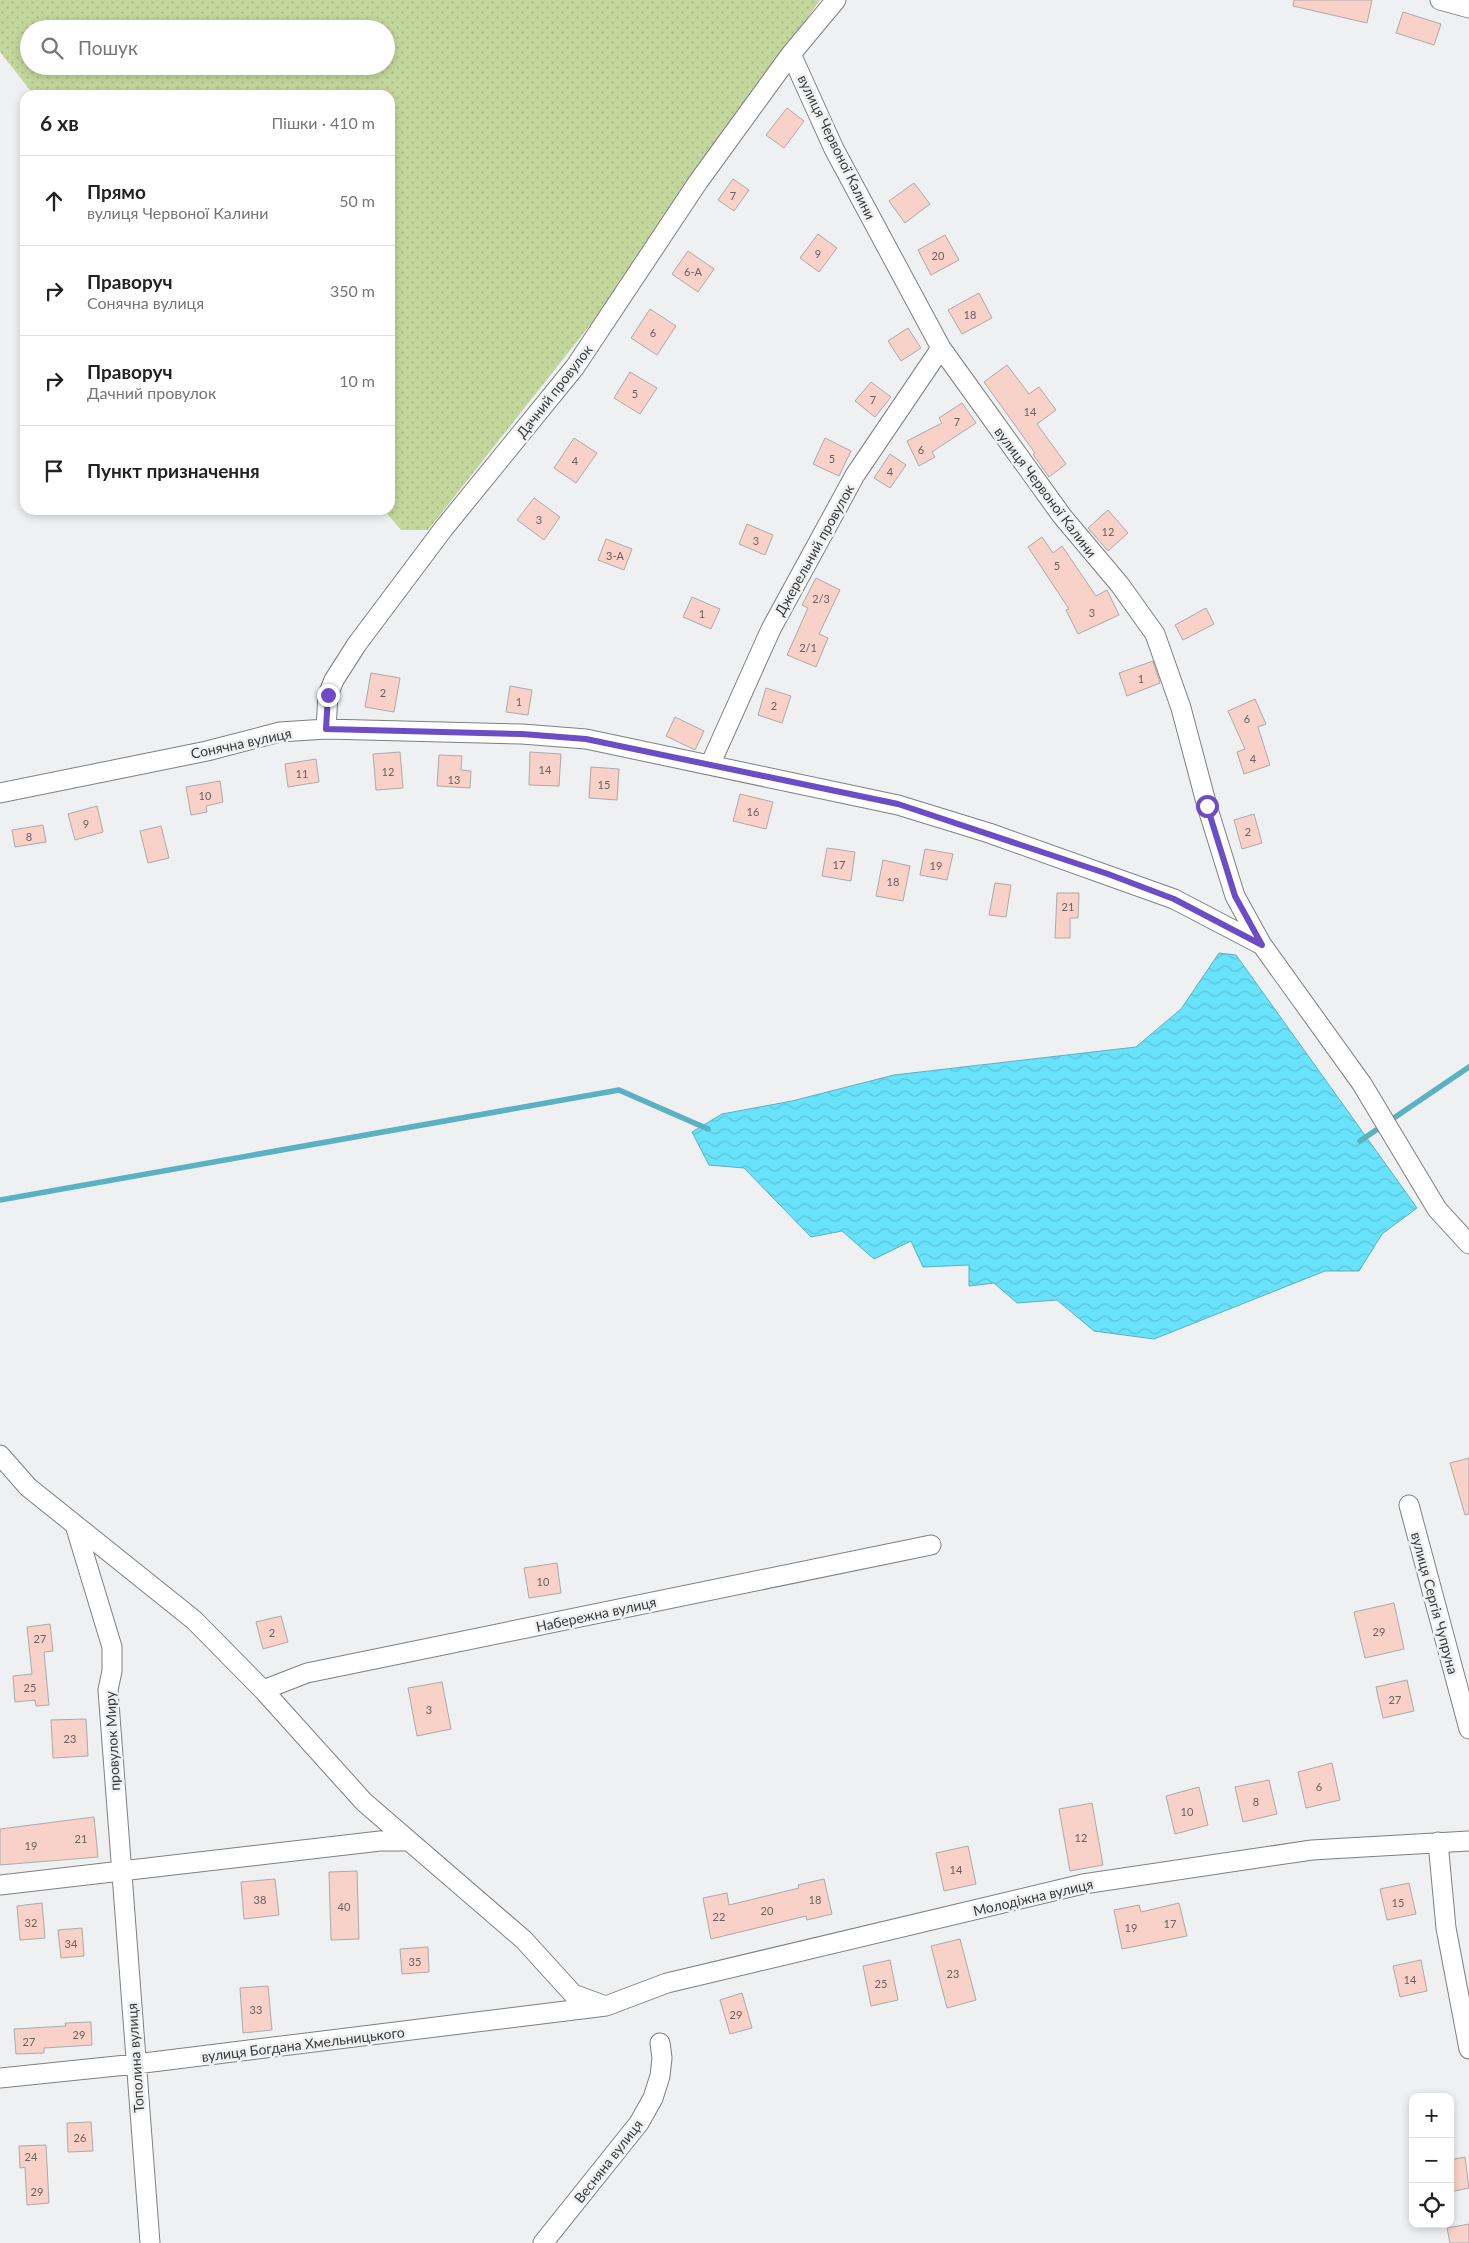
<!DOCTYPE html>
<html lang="uk">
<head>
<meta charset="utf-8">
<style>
  :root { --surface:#fff; --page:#f2f2f2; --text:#222; --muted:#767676; --line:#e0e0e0 }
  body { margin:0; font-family:Lato,sans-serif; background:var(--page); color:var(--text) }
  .controls { position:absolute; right:15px; bottom:15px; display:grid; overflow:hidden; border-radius:10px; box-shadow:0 2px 8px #0003 }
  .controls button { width:45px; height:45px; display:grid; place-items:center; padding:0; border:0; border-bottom:1px solid var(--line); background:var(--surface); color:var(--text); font:25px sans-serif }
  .stop { position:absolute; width:15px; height:15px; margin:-11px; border:4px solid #6c4dc6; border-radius:50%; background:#fff }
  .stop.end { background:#6c4dc6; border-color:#fff; box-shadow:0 1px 5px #0008 }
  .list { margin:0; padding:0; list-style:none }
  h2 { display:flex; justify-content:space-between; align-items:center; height:65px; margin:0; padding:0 20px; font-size:21px }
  h2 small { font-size:16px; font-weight:400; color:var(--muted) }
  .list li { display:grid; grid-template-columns:32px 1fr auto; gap:15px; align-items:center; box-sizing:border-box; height:90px; padding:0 20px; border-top:1px solid var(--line) }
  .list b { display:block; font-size:19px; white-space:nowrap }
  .list p { margin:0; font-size:16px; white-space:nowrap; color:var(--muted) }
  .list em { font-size:16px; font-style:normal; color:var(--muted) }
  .icon { flex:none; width:28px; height:28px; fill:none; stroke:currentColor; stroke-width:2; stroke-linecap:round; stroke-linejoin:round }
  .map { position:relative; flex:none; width:1469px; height:2243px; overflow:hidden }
  .search { position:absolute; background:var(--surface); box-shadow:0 2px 8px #0003; left:20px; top:20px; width:375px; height:55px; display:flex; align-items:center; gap:12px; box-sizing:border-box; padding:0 18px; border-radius:28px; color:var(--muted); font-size:19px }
  .panel { position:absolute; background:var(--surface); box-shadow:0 2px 8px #0003; left:20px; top:90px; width:375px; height:425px; border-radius:15px }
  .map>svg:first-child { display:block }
  .grass { fill:url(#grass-dots); fill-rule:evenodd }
  .water { fill:url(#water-waves); stroke:#5ab1c1 }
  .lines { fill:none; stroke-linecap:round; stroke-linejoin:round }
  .stream { stroke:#5ab1c1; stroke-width:5.5 }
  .building { fill:#f8d1c8; stroke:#acaaaa }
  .minor-casing { stroke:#7f7f80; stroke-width:21 }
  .minor { stroke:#fff; stroke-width:19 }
  .route { stroke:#6c4dc6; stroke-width:6 }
  .labels { text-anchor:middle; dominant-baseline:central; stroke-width:5; stroke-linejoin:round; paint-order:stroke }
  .number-label { font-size:11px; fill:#6a605e }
  .street-label { font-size:14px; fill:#3b3b3b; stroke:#eff0f1 }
</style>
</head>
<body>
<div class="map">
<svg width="1469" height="2243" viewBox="0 0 1469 2243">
  <defs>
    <pattern id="grass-dots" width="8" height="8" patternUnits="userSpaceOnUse" patternTransform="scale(1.25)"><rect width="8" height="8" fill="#c3d79c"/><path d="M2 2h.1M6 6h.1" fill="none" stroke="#a8b987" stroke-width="1.8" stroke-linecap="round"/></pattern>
    <pattern id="water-waves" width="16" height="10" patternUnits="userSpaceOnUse" patternTransform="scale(1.25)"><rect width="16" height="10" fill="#68e3fb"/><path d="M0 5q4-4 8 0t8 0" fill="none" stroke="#5bc4d8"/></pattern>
  </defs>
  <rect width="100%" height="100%" fill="#eff0f1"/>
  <path class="grass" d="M0 0H820L598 315 428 530H401L384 510H390V95H34L0 52ZM29 29H386V66H29Z"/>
  <path class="water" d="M1219 953 1236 955 1417 1208 1382 1234 1359 1271H1325L1154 1339 1094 1331 1057 1300 1017 1303 994 1283 969 1286V1265L923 1267 911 1241 874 1259 842 1231 811 1237 744 1168 709 1165 692 1132 722 1114 792 1101 894 1075 1136 1047 1181 1009Z"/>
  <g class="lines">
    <path class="stream" d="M1360 1141 1469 1067
      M0 1200 619 1090 708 1129"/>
  </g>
  <path class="building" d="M1294 0H1372L1367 23 1293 6Z
    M1403 12 1441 24 1434 45 1396 33Z
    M787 108 804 121 784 148 766 135Z
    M733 179 749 190 734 211 718 200Z
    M914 183 930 204 905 223 889 201Z
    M818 234 837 248 819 272 800 258Z
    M945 235 959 260 931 275 918 250Z
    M688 251 714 269 698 292 672 274Z
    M979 293 992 318 962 334 948 310Z
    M650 309 676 326 657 355 631 338Z
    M908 328 921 348 901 361 888 341Z
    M1007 365 1029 394 1039 387 1056 410 1037 424 1066 464 1049 477 1033 454 1035 453 984 382Z
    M630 372 657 388 640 414 614 398Z
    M871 382 891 397 875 417 855 401Z
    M962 403 976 423 932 452 935 457 919 466 907 441 942 423 939 418Z
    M574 438 597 453 576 483 554 468Z
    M825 438 851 451 839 476 813 464Z
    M890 454 906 465 890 488 874 478Z
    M534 498 560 517 544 540 517 520Z
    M1108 510 1128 533 1108 551 1088 528Z
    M747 524 773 535 765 555 739 544Z
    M1042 537 1053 553 1062 546 1096 596 1107 590 1119 615 1078 634 1066 610 1069 609 1028 547Z
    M606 539 632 549 624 570 598 560Z
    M816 578 840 590 819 634 828 638 816 667 787 655 808 608 802 605Z
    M692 597 720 609 711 629 683 617Z
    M1206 608 1214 624 1183 640 1175 625Z
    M1153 661 1160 683 1127 696 1119 673Z
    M371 673 400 678 394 712 365 707Z
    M510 686 532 690 528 715 506 712Z
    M766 688 791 696 782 723 758 715Z
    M1255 699 1266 724 1258 727 1270 765 1244 774 1237 752 1245 749 1228 711Z
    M675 717 704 731 695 750 666 736Z
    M400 752 403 788 376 790 373 754Z
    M530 752 561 754 559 786 529 785Z
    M439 755 462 756 461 770 471 771 470 788 437 786Z
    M316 759 319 782 288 787 285 764Z
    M591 767 619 769 617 800 589 798Z
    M220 781 223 802 206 806 207 812 191 815 186 787Z
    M740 794 773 802 766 829 733 821Z
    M97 806 103 832 75 840 68 814Z
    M1254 814 1262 843 1242 849 1234 820Z
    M43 825 46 842 15 847 12 830Z
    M161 826 169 858 148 863 140 831Z
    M827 848 855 852 851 881 822 876Z
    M925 849 953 854 947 880 920 875Z
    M883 860 910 866 903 901 876 896Z
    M995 883 1011 885 1006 917 989 915Z
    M1057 893H1079L1078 918H1070V938H1055Z
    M1469 1458V1514L1465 1515 1450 1463Z
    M557 1563 561 1593 529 1598 524 1568Z
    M1394 1603 1404 1649 1365 1658 1354 1612Z
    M281 1616 288 1642 263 1649 256 1622Z
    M50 1624 53 1651 44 1652 49 1705 36 1706 35 1700 15 1702 13 1676 32 1674 27 1627Z
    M1407 1680 1414 1711 1383 1718 1376 1687Z
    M442 1682 451 1729 417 1736 408 1688Z
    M86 1719 88 1756 53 1758 51 1720Z
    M1332 1763 1340 1800 1306 1808 1298 1772Z
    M1269 1780 1277 1814 1243 1822 1235 1787Z
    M1199 1787 1208 1825 1175 1834 1166 1796Z
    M1092 1803 1103 1865 1070 1871 1059 1809Z
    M94 1817 98 1857 0 1865V1829Z
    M968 1846 976 1884 944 1891 936 1853Z
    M357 1871 359 1939 331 1940 329 1872Z
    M275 1879 279 1915 244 1919 241 1882Z
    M824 1879 832 1914 807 1920 806 1916 711 1939 703 1898 727 1893 729 1905 799 1888 798 1885Z
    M1409 1883 1416 1914 1387 1920 1380 1889Z
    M42 1903 45 1938 20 1940 17 1906Z
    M1179 1903 1187 1936 1122 1949 1114 1910 1139 1905 1141 1912Z
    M82 1928 84 1956 61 1958 58 1930Z
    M960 1939 976 2000 947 2008 931 1946Z
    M428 1947 429 1972 402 1974 400 1949Z
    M890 1960 898 2000 871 2006 863 1966Z
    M1421 1960 1427 1991 1400 1997 1393 1966Z
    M268 1986 272 2030 243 2033 240 1988Z
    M742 1993 752 2028 730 2034 720 2000Z
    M91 2022 92 2045 44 2048V2053L16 2054 14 2029 66 2026 65 2023Z
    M91 2122 93 2151 68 2152 67 2123Z
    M46 2145 49 2203 27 2205 25 2167 20 2168 19 2146Z
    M1465 2157 1469 2188 1450 2192V2160Z
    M1469 2224V2243H1450L1447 2228Z"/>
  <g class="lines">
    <defs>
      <path id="minor" d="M1440 0 1469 8
        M791 54 834 149 941 348 1062 516 1120 585 1155 634 1181 708 1207 806 1235 896 1262 945 1362 1084 1437 1209 1469 1244
        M326 729 328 695 334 680 357 644 444 528 575 367 698 182 791 54 836 0
        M710 765 771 629 855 475 941 348
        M0 793 207 751 280 732 326 729 522 734 586 739 898 805 989 833 1174 899 1262 945
        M0 1455 28 1487 194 1620 263 1690 364 1802 524 1940 573 1994 603 2005
        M1409 1505 1469 1729
        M75 1525 112 1647V1671L108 1690 150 2243
        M263 1690 307 1673 931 1545
        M1438 1842 1446 1928 1469 2049
        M0 1885 380 1841H409
        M0 2078 136 2064 606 2006 667 1983 1083 1884 1312 1850 1469 1841
        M543 2243 639 2123 653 2098 660 2076 662 2058 660 2043"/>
    </defs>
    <use href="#minor" class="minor-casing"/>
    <use href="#minor" class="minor"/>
  </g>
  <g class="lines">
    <path class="route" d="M328 695 326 729 522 734 586 739 898 804 1108 874 1174 899 1262 945 1235 896 1207 806"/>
  </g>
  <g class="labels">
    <g class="number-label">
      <text x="733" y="195">7</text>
      <text x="818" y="253">9</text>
      <text x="938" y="255">20</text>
      <text x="693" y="271">6-А</text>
      <text x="970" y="314">18</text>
      <text x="653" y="332">6</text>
      <text x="635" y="393">5</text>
      <text x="873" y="399">7</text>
      <text x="1030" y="411">14</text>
      <text x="957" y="421">7</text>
      <text x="921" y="449">6</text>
      <text x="832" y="458">5</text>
      <text x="575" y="460">4</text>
      <text x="890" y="471">4</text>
      <text x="539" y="519">3</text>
      <text x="1108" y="531">12</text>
      <text x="756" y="540">3</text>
      <text x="615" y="555">3-А</text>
      <text x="1057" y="565">5</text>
      <text x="821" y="598">2/3</text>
      <text x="1092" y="612">3</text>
      <text x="702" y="613">1</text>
      <text x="808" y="647">2/1</text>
      <text x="1141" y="678">1</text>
      <text x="383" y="692">2</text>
      <text x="519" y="701">1</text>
      <text x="774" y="705">2</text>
      <text x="1247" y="718">6</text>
      <text x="1253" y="758">4</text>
      <text x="545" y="769">14</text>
      <text x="388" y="771">12</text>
      <text x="302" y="773">11</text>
      <text x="454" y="779">13</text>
      <text x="604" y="784">15</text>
      <text x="205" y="795">10</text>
      <text x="753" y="811">16</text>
      <text x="86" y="823">9</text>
      <text x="1248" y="831">2</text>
      <text x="29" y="836">8</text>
      <text x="839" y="864">17</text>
      <text x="936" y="865">19</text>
      <text x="893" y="881">18</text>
      <text x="1068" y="906">21</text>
      <text x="543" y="1581">10</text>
      <text x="1379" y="1631">29</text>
      <text x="272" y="1632">2</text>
      <text x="40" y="1638">27</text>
      <text x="30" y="1687">25</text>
      <text x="1395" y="1699">27</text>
      <text x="429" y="1709">3</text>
      <text x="70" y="1738">23</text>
      <text x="1319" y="1786">6</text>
      <text x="1256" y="1801">8</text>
      <text x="1187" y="1811">10</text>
      <text x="1081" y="1837">12</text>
      <text x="81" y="1838">21</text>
      <text x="31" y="1845">19</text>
      <text x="956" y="1869">14</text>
      <text x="260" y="1899">38</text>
      <text x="815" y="1899">18</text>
      <text x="1398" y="1902">15</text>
      <text x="344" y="1906">40</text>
      <text x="767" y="1910">20</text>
      <text x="719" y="1916">22</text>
      <text x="31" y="1922">32</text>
      <text x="1170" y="1923">17</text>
      <text x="1131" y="1927">19</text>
      <text x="71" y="1943">34</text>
      <text x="415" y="1961">35</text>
      <text x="953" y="1973">23</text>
      <text x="1410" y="1979">14</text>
      <text x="881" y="1983">25</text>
      <text x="256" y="2009">33</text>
      <text x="736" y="2014">29</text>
      <text x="79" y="2034">29</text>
      <text x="29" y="2041">27</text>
      <text x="80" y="2137">26</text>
      <text x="31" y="2156">24</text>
      <text x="37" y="2191">29</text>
    </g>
    <g class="street-label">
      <text transform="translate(837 147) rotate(64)">вулиця Червоної Калини</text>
      <text transform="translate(554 391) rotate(-52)">Дачний провулок</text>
      <text transform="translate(1046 492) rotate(53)">вулиця Червоної Калини</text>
      <text transform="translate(814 550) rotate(-61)">Джерельний провулок</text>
      <text transform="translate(241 743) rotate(-12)">Сонячна вулиця</text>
      <text transform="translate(1435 1603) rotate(75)">вулиця Сергія Чупруна</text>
      <text transform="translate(596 1614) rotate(-12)">Набережна вулиця</text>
      <text transform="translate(112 1741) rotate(-93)">провулок Миру</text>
      <text transform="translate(1033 1897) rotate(-13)">Молодіжна вулиця</text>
      <text transform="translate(303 2044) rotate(-7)">вулиця Богдана Хмельницького</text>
      <text transform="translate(135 2058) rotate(-94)">Тополина вулиця</text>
      <text transform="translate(608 2161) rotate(-52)">Весняна вулиця</text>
    </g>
  </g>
</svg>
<div class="controls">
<button>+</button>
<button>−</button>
<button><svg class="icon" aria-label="locate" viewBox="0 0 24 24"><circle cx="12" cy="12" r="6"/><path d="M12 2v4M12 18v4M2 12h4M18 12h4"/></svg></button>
</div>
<div class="stop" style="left:1207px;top:806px"></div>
<div class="stop end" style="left:328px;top:695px"></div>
<div class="search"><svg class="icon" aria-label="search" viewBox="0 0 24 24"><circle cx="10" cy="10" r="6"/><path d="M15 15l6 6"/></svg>Пошук</div>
<section class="panel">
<h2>6 хв<small>Пішки · 410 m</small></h2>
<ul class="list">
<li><svg class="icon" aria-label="ahead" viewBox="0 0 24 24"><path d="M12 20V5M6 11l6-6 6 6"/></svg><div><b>Прямо</b><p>вулиця Червоної Калини</p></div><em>50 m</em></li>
<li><svg class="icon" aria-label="right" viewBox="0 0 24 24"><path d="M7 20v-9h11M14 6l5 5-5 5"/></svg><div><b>Праворуч</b><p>Сонячна вулиця</p></div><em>350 m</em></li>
<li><svg class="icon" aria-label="right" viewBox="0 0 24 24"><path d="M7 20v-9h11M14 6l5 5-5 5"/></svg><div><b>Праворуч</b><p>Дачний провулок</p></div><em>10 m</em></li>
<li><svg class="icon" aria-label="arrive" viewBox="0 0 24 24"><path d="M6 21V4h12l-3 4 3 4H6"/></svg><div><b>Пункт призначення</b></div></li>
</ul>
</section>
</div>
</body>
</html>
